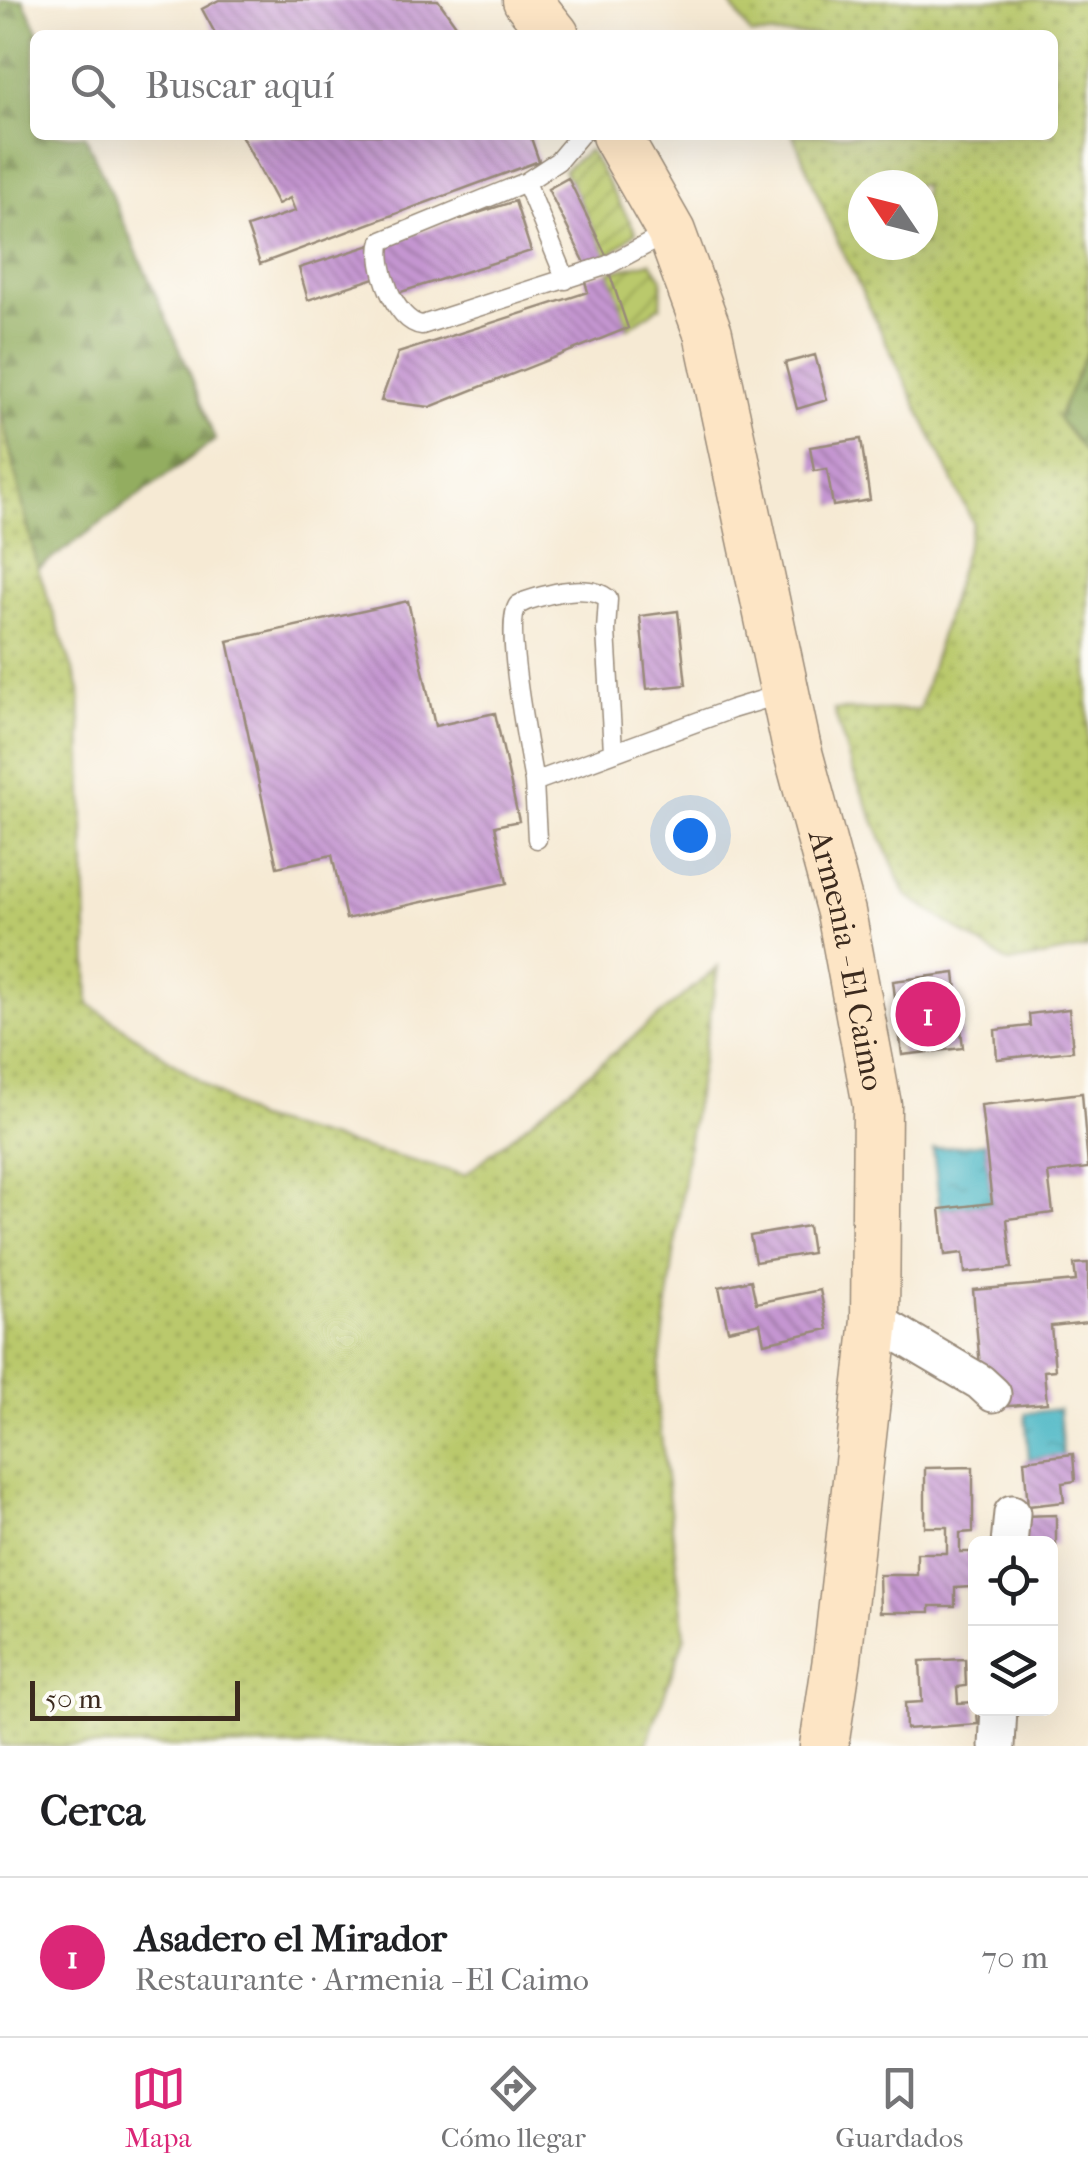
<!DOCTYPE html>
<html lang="es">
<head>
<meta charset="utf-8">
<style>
  :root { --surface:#fff; --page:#f6f6f6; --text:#202124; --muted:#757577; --line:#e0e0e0; --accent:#db2777 }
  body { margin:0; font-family:"IM FELL French Canon",serif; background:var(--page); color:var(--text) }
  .controls { position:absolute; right:30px; bottom:30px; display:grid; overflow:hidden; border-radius:15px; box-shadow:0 10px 40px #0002 }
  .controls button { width:90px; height:90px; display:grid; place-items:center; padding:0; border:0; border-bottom:2px solid var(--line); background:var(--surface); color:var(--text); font:50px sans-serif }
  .compass { position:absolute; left:848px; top:170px; width:90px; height:90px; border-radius:50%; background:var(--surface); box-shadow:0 10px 40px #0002; rotate:305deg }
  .scale { position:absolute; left:30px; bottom:25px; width:210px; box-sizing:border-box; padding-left:10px; border:5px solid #3b2a1e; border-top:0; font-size:28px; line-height:35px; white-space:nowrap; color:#3b2a1e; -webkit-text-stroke:8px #fdfcf7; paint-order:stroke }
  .you { position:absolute; left:690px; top:835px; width:35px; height:35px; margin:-25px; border:8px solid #fff; border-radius:50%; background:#1a73e8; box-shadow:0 0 0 15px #1a73e833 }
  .badge { display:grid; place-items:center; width:65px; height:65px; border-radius:50%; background:var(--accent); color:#fff; font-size:32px; font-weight:700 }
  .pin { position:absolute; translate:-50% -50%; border:5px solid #fff; box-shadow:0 2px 10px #0006 }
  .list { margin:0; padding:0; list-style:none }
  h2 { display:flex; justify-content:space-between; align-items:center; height:130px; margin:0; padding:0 40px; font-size:42px }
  h2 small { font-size:32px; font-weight:400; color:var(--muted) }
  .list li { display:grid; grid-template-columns:65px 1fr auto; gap:30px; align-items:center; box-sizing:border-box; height:160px; padding:0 40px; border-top:2px solid var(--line) }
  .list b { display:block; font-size:38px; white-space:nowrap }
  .list p { margin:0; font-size:32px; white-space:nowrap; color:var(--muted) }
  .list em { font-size:32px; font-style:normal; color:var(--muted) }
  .icon { flex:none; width:55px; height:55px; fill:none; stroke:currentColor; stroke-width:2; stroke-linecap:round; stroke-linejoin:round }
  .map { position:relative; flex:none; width:1088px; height:1746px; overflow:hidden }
  .search { position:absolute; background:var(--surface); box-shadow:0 10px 40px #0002; left:30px; right:30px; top:30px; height:110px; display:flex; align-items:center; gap:25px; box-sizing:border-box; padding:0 35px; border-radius:15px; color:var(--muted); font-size:38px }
  .sheet { height:290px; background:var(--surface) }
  nav { display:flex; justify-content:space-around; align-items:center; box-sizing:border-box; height:140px; border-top:2px solid var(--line); background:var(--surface); font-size:28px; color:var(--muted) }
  nav a { display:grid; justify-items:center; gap:5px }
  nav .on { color:var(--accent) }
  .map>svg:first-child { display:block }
  .grass { fill:url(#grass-dots); stroke:#7a7a45; stroke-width:2.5; fill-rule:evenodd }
  .forest { fill:url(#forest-firs); stroke:#676c3f; stroke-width:2.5 }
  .garden { fill:url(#garden-furrows); stroke:#7a7a45; stroke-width:2.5 }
  .water { fill:url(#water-ripples); stroke:#427071; stroke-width:2.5 }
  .building { fill:url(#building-back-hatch) }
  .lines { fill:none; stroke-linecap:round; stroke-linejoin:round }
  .lane-casing { stroke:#988a79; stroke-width:21 }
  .street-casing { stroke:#988a79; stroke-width:39 }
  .secondary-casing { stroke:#988a79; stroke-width:51 }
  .lane { stroke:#fff; stroke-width:18 }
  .street { stroke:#fff; stroke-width:35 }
  .secondary { stroke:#fde5c5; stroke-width:48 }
  .labels { text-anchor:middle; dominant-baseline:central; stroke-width:9; stroke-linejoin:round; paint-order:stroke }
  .street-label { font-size:32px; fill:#3b2a1e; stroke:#fdfcf7 }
</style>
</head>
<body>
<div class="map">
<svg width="1088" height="1746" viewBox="0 0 1088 1746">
  <defs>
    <pattern id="grass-dots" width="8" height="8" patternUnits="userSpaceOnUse" patternTransform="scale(2.5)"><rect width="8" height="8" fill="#bac96c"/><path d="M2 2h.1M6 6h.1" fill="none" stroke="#98a358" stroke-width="1.8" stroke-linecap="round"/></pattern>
    <pattern id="forest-firs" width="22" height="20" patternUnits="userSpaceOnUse" patternTransform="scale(2.5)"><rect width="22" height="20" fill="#93ad60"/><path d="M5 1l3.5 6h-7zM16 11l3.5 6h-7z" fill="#798d4f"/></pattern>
    <pattern id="garden-furrows" width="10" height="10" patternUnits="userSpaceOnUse" patternTransform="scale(2.5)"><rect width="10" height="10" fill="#bac96c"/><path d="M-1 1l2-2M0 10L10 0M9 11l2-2" fill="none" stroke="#98a358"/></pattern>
    <pattern id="water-ripples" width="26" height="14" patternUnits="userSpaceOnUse" patternTransform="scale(2.5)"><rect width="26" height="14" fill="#49b6c4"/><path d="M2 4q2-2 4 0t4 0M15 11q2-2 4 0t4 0" fill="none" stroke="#3e949f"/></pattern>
    <pattern id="building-back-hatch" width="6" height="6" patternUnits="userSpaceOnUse" patternTransform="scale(2.5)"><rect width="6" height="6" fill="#c596d1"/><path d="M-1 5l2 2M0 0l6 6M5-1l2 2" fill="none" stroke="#a17ba9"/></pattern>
  </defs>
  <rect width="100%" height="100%" fill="#fdfcf7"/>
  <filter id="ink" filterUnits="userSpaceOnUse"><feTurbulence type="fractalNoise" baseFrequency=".01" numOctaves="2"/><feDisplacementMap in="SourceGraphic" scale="20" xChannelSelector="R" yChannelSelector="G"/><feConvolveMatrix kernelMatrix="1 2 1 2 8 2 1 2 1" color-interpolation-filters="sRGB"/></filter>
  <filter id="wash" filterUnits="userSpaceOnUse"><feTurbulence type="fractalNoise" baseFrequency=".0048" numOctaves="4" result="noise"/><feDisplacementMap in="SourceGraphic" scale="40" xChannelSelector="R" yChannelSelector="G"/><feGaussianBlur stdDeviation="2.25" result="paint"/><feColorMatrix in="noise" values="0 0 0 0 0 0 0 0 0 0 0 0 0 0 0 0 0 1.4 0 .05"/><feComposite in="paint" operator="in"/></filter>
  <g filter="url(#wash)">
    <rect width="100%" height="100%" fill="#f6ead4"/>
    <path class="grass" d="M728 0H1088V349L1058 418 1088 456V948L1009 963 906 895 852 769 834 710H919L973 523 833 231 793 135H1053V35H751ZM863 185H923V245H863Z
      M0 407 38 569 80 690 89 1004 253 1118 465 1175 718 967 689 1139 656 1393 685 1636 646 1746H0Z"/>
    <path class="forest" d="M0 0H23L40 35H35V135H85L188 368 215 440 38 569 0 407Z
      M1088 349V456L1058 418Z"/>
    <path class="garden" d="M589 150 636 232 607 257 564 170Z
      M651 262 662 278 661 306 628 328 609 272Z"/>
    <path class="water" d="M985 1143 992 1203 940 1209 933 1149Z
      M1059 1409 1063 1456 1029 1459 1025 1413Z"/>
    <g id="blocks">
      <path class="building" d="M219 0H438L463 35H216L202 9Z
        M241 135H530L539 161 260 264 247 227 295 211 290 198 278 204Z
        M568 178 607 257 587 267 548 189Z
        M515 201 531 251 398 293 383 244Z
        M371 245 381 276 308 300 299 268Z
        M609 272 628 328 430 407 381 401 398 353 588 292 584 278Z
        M815 355 827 400 797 409 785 363Z
        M861 439 870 500 833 506 827 469 814 471 810 447Z
        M408 601 435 726 495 713 519 821 495 826 507 883 346 919 332 855 277 867 228 641Z
        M678 611 686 685 647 689 640 616Z
        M955 973 963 1048 902 1055 893 981Z
        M1069 1009 1073 1051 997 1059 995 1030 1030 1026 1029 1014Z
        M1082 1093 1088 1168 1048 1173 1053 1213 1007 1219 1012 1268 965 1273 963 1253 945 1255 940 1209 992 1203 981 1105Z
        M808 1226 812 1253 755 1262 750 1236Z
        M1088 1263V1322L1051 1326 1055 1370 1044 1371 1047 1403 997 1407 981 1377 973 1290 1076 1281 1074 1264Z
        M751 1280 756 1303 820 1290 828 1329 764 1343 760 1323 728 1330 719 1287Z
        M1073 1454 1075 1481 1062 1483 1064 1502 1028 1506 1024 1460Z
        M973 1467V1532L960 1533V1552H971V1587L955 1588V1606H930V1612H880L879 1575H917V1553H947V1527H925V1468Z
        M1056 1515V1545L1023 1544 1022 1516Z
        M965 1659 966 1686 957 1687 958 1703 976 1702 978 1724 906 1729 905 1703 922 1702 920 1661Z"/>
    </g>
  </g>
  <g filter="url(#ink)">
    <use href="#blocks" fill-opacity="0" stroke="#988a79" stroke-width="2.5"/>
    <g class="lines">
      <defs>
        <path id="lane" d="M580 135 558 161 526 182 382 241C374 264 395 322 422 325L608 265 668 233
          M526 182 566 280
          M534 782C529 752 503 624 518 605L526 601C547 594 590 582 608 599L606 631 613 751
          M537 839 534 782 732 709 785 693"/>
        <path id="street" d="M875 1320 980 1382 993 1394
          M1009 1544 1012 1513
          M997 1746 999 1708"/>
        <g id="secondary">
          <path d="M527 0 555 35"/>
          <path id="s1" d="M616 135 671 232 708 333 797 749 841 912 877 1105 875 1320 837 1659 824 1746"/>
        </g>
      </defs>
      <use href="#lane" class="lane-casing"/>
      <use href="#street" class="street-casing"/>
      <use href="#secondary" class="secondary-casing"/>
      <use href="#lane" class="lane"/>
      <use href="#street" class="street"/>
      <use href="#secondary" class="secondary"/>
    </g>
  </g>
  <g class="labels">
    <g class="street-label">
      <text stroke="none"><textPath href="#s1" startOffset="862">Armenia - El Caimo</textPath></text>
    </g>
  </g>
</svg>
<div class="controls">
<button><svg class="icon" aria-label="locate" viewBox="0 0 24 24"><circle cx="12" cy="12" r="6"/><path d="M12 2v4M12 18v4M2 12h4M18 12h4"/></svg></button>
<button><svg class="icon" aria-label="layers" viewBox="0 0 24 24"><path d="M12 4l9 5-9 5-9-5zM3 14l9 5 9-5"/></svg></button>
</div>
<svg class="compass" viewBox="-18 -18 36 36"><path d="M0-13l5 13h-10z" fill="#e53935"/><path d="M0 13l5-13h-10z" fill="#757577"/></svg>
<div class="scale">50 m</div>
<div class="you"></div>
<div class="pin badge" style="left:928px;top:1014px">1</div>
<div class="search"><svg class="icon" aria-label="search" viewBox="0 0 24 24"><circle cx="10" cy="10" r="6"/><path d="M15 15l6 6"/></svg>Buscar aquí</div>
</div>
<section class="sheet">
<h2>Cerca<small></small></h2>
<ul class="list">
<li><span class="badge">1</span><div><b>Asadero el Mirador</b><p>Restaurante · Armenia - El Caimo</p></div><em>70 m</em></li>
</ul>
</section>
<nav>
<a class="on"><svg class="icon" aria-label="map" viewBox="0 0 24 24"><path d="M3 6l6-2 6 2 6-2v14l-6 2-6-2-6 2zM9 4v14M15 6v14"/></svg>Mapa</a>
<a><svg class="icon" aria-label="directions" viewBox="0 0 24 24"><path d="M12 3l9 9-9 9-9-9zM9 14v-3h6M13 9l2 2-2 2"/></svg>Cómo llegar</a>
<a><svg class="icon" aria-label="saved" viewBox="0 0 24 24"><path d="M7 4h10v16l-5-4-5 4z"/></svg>Guardados</a>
</nav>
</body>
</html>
